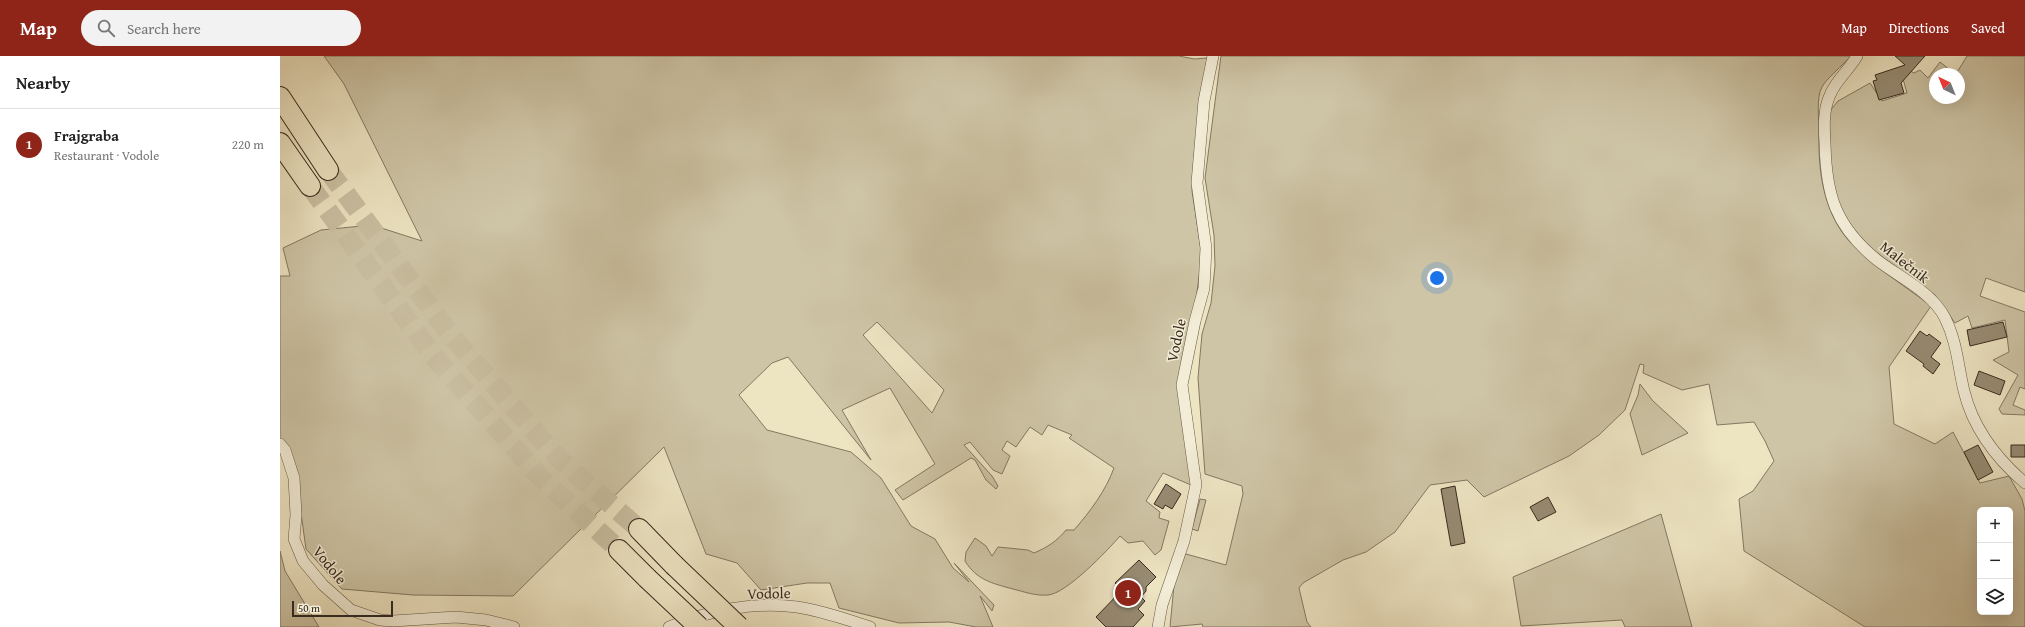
<!DOCTYPE html>
<html lang="en">
<head>
<meta charset="utf-8">
<style>
  :root { --surface:#fff; --page:#f2f2f2; --text:#222; --muted:#767676; --line:#e0e0e0; --accent:#8f2418 }
  body { margin:0; font-family:"Gentium Book Plus",serif; background:var(--page); color:var(--text) }
  .controls { position:absolute; right:12px; bottom:12px; display:grid; overflow:hidden; border-radius:6px; box-shadow:0 4px 16px #0002 }
  .controls button { width:36px; height:36px; display:grid; place-items:center; padding:0; border:0; border-bottom:1px solid var(--line); background:var(--surface); color:var(--text); font:20px sans-serif }
  .compass { position:absolute; left:1649px; top:12px; width:36px; height:36px; border-radius:50%; background:var(--surface); box-shadow:0 4px 16px #0002; rotate:317deg }
  .scale { position:absolute; left:12px; bottom:10px; width:101px; box-sizing:border-box; padding-left:4px; border:2px solid #392b1d; border-top:0; font-size:11px; line-height:14px; white-space:nowrap; color:#392b1d; -webkit-text-stroke:3px #f3edd7; paint-order:stroke }
  .you { position:absolute; left:1157px; top:222px; width:14px; height:14px; margin:-10px; border:3px solid #fff; border-radius:50%; background:#1a73e8; box-shadow:0 0 0 6px #1a73e833 }
  .badge { display:grid; place-items:center; width:26px; height:26px; border-radius:50%; background:var(--accent); color:#fff; font-size:13px; font-weight:700 }
  .pin { position:absolute; translate:-50% -50%; border:2px solid #fff; box-shadow:0 1px 4px #0006 }
  .list { margin:0; padding:0; list-style:none }
  h2 { display:flex; justify-content:space-between; align-items:center; height:52px; margin:0; padding:0 16px; font-size:17px }
  h2 small { font-size:13px; font-weight:400; color:var(--muted) }
  .list li { display:grid; grid-template-columns:26px 1fr auto; gap:12px; align-items:center; box-sizing:border-box; height:72px; padding:0 16px; border-top:1px solid var(--line) }
  .list b { display:block; font-size:15px; white-space:nowrap }
  .list p { margin:0; font-size:13px; white-space:nowrap; color:var(--muted) }
  .list em { font-size:13px; font-style:normal; color:var(--muted) }
  .icon { flex:none; width:22px; height:22px; fill:none; stroke:currentColor; stroke-width:2; stroke-linecap:round; stroke-linejoin:round }
  .map { position:relative; flex:none; width:1745px; height:571px; overflow:hidden }
  header { display:flex; align-items:center; gap:24px; box-sizing:border-box; height:56px; padding:0 20px; background:var(--accent); color:#fff }
  header strong { font-size:19px }
  nav { display:flex; gap:22px; margin-inline-start:auto; font-size:14px }
  .search { width:280px; height:36px; background:var(--page); display:flex; align-items:center; gap:10px; box-sizing:border-box; padding:0 14px; border-radius:22px; color:var(--muted); font-size:15px }
  main { display:flex }
  aside { flex:1; background:var(--surface) }
  .map>svg:first-child { display:block }
  .green { fill:#cec5a6; stroke:#847862; fill-rule:evenodd }
  .building { fill:#978b73; stroke:#392b1d }
  .lines { fill:none; stroke-linecap:round; stroke-linejoin:round }
  .motorway-tunnel { stroke:#c9bfa1; stroke-width:20; stroke-dasharray:20 10; stroke-linecap:butt }
  .minor-casing { stroke:#665946; stroke-width:12 }
  .motorway-casing { stroke:#392b1d; stroke-width:22 }
  .minor { stroke:#f3edd7; stroke-width:11 }
  .motorway { stroke:#ede4c2; stroke-width:20 }
  .motorway-bridge-casing { stroke:#392b1d; stroke-width:22; stroke-linecap:butt }
  .motorway-bridge { stroke:#ede4c2; stroke-width:20 }
  .labels { text-anchor:middle; dominant-baseline:central; stroke-width:3; stroke-linejoin:round; paint-order:stroke }
  .street-label { font-size:15px; fill:#392b1d; stroke:#f3edd7 }
</style>
</head>
<body>
<header>
<strong>Map</strong>
<div class="search"><svg class="icon" aria-label="search" viewBox="0 0 24 24"><circle cx="10" cy="10" r="6"/><path d="M15 15l6 6"/></svg>Search here</div>
<nav><a>Map</a><a>Directions</a><a>Saved</a></nav>
</header>
<main>
<aside>
<h2>Nearby<small></small></h2>
<ul class="list">
<li><span class="badge">1</span><div><b>Frajgraba</b><p>Restaurant · Vodole</p></div><em>220 m</em></li>
</ul>
</aside>
<div class="map">
<svg width="1745" height="571" viewBox="0 0 1745 571">
  <rect width="100%" height="100%" fill="#ede4c2"/>
  <filter id="stains"><feTurbulence type="fractalNoise" baseFrequency=".005" numOctaves="4"/><feColorMatrix values="0 0 0 0 .2 0 0 0 0 .09 0 0 0 0 .02 0 0 0 .5 -.17"/></filter>
  <radialGradient id="worn" r=".72"><stop offset=".6" stop-color="#630" stop-opacity="0"/><stop offset="1" stop-color="#630" stop-opacity=".3"/></radialGradient>
  <path class="green" d="M44 0H899L914 3 927 2 914 100 912 135 922 200 906 314 911 429 883 417 866 445 880 456 879 462 889 465 881 494 875 499 863 485 848 487 840 480C828 494 786 538 768 539 755 540 745 536 733 533 711 527 697 524 685 505L686 496 695 482 706 490 712 500 718 491 748 494 754 497C768 491 777 485 786 474H794C810 456 826 434 834 412L789 382 792 379 768 369 762 379 750 371 736 391 727 385 722 394 730 400 722 418 713 414 690 386 684 389 712 420 718 430 716 433 706 424 695 404 691 402 623 444 615 434 655 408 610 332 562 354 591 404 508 301 492 307 459 339 487 374 571 396 601 422 631 470 655 483 673 512 689 526 674 507 714 549 712 555 700 540 713 571H696L669 566 619 567 559 552 550 527H527L481 534 457 507 426 498 384 391 233 540 133 539 62 533 26 493 20 450 0 389V220H10L3 192 41 174 92 169 142 185 64 28ZM597 266 664 334 652 357 583 279Z
    M941 0H1571C1564 8 1545 24 1542 31 1536 41 1539 64 1539 76 1538 110 1542 147 1562 176 1581 203 1624 229 1651 250L1609 311 1614 368 1655 388 1673 376 1700 427 1729 420 1742 443 1745 455V571H1585L1464 495 1459 443 1473 435 1494 405 1485 385 1474 366 1437 369 1429 328 1402 334 1363 317 1364 309 1360 308 1345 354 1319 379 1289 400 1204 441 1187 424 1150 429 1115 476 1086 496 1063 504 1023 527 1019 532 1027 566 1031 571H923L922 568 890 571 894 529 903 500 906 498 946 509 963 438 962 430 925 418 918 322 922 278 931 247 935 210 934 179 925 122ZM1700 454H1730V556H1700Z
    M1687 0H1745V236L1706 222 1700 240 1745 256V333L1740 331 1733 349 1745 354V359L1722 358 1719 353 1738 319 1713 304 1729 296 1725 264 1692 272 1688 260 1675 267 1655 239 1583 187 1561 156 1550 119 1548 57 1558 45 1590 27 1602 45 1627 37 1621 16 1625 12 1634 17 1640 14 1648 22 1660 6 1675 18H1655V42H1679V18H1676Z
    M1360 328 1373 345 1408 377 1362 399 1350 358 1358 339Z
    M920 443 926 444 918 475 912 473Z
    M1381 458 1412 571H1345L1342 564 1241 570 1233 521Z
    M0 495 5 515 39 571H0Z"/>
  <path class="building" d="M1615 0H1645L1621 27 1624 37 1599 44 1593 25 1597 24 1595 19 1625 9Z
    M1723 266 1727 281 1690 290 1687 274Z
    M1640 275 1647 280 1649 278 1661 287 1651 301 1660 308 1653 318 1643 310 1644 308 1626 295Z
    M1699 315 1725 325 1720 339 1694 329Z
    M1698 389 1713 416 1698 424 1684 396Z
    M1731 389H1745V401H1731Z
    M886 428 901 438 892 453 885 449 883 453 874 448Z
    M1175 430 1185 487 1171 490 1161 433Z
    M1268 441 1276 456 1258 465 1250 451Z
    M859 504 876 521 866 531V535L861 541 865 545 858 553 864 559 853 571H826L816 561 842 534 835 527Z"/>
  <g class="lines">
    <path class="motorway-tunnel" d="M48 114 170 278 277 401 359 473
      M30 130 151 297 261 422 339 494"/>
    <defs>
      <path id="minor" d="M1577 0C1569 14 1556 24 1550 39 1543 54 1544 72 1545 87 1546 138 1555 170 1597 204 1619 221 1652 236 1665 262 1677 286 1678 310 1684 335 1693 372 1717 403 1745 427
        M0 388 5 394 14 422 16 459 14 483 23 505 43 529 71 554 100 564 113 565 176 561 206 564 234 571
        M389 571C427 555 475 545 517 551 542 555 566 563 590 571
        M878 571 882 549 904 485 916 429 902 329 915 265 924 232 926 192 917 127 924 45 933 0"/>
      <path id="motorway" d="M0 41 48 114
        M0 87 30 130
        M359 473 394 509
        M339 494 367 522"/>
    </defs>
    <use href="#minor" class="minor-casing"/>
    <use href="#motorway" class="motorway-casing"/>
    <use href="#minor" class="minor"/>
    <use href="#motorway" class="motorway"/>
    <defs>
      <path id="motorway-bridge" d="M394 509 459 571
        M367 522 419 571"/>
    </defs>
    <use href="#motorway-bridge" class="motorway-bridge-casing"/>
    <use href="#motorway-bridge" class="motorway-bridge"/>
  </g>
  <g class="labels">
    <g class="street-label">
      <text transform="translate(1625 206) rotate(38)">Malečnik</text>
      <text transform="translate(896 284) rotate(-78)">Vodole</text>
      <text transform="translate(50 509) rotate(51)">Vodole</text>
      <text transform="translate(489 537) rotate(-1)">Vodole</text>
    </g>
  </g>
  <rect width="100%" height="100%" filter="url(#stains)"/>
  <rect width="100%" height="100%" fill="url(#worn)"/>
</svg>
<div class="controls">
<button>+</button>
<button>−</button>
<button><svg class="icon" aria-label="layers" viewBox="0 0 24 24"><path d="M12 4l9 5-9 5-9-5zM3 14l9 5 9-5"/></svg></button>
</div>
<svg class="compass" viewBox="-18 -18 36 36"><path d="M0-13l5 13h-10z" fill="#e53935"/><path d="M0 13l5-13h-10z" fill="#767676"/></svg>
<div class="scale">50 m</div>
<div class="you"></div>
<div class="pin badge" style="left:848px;top:537px">1</div>
</div>
</main>
</body>
</html>
